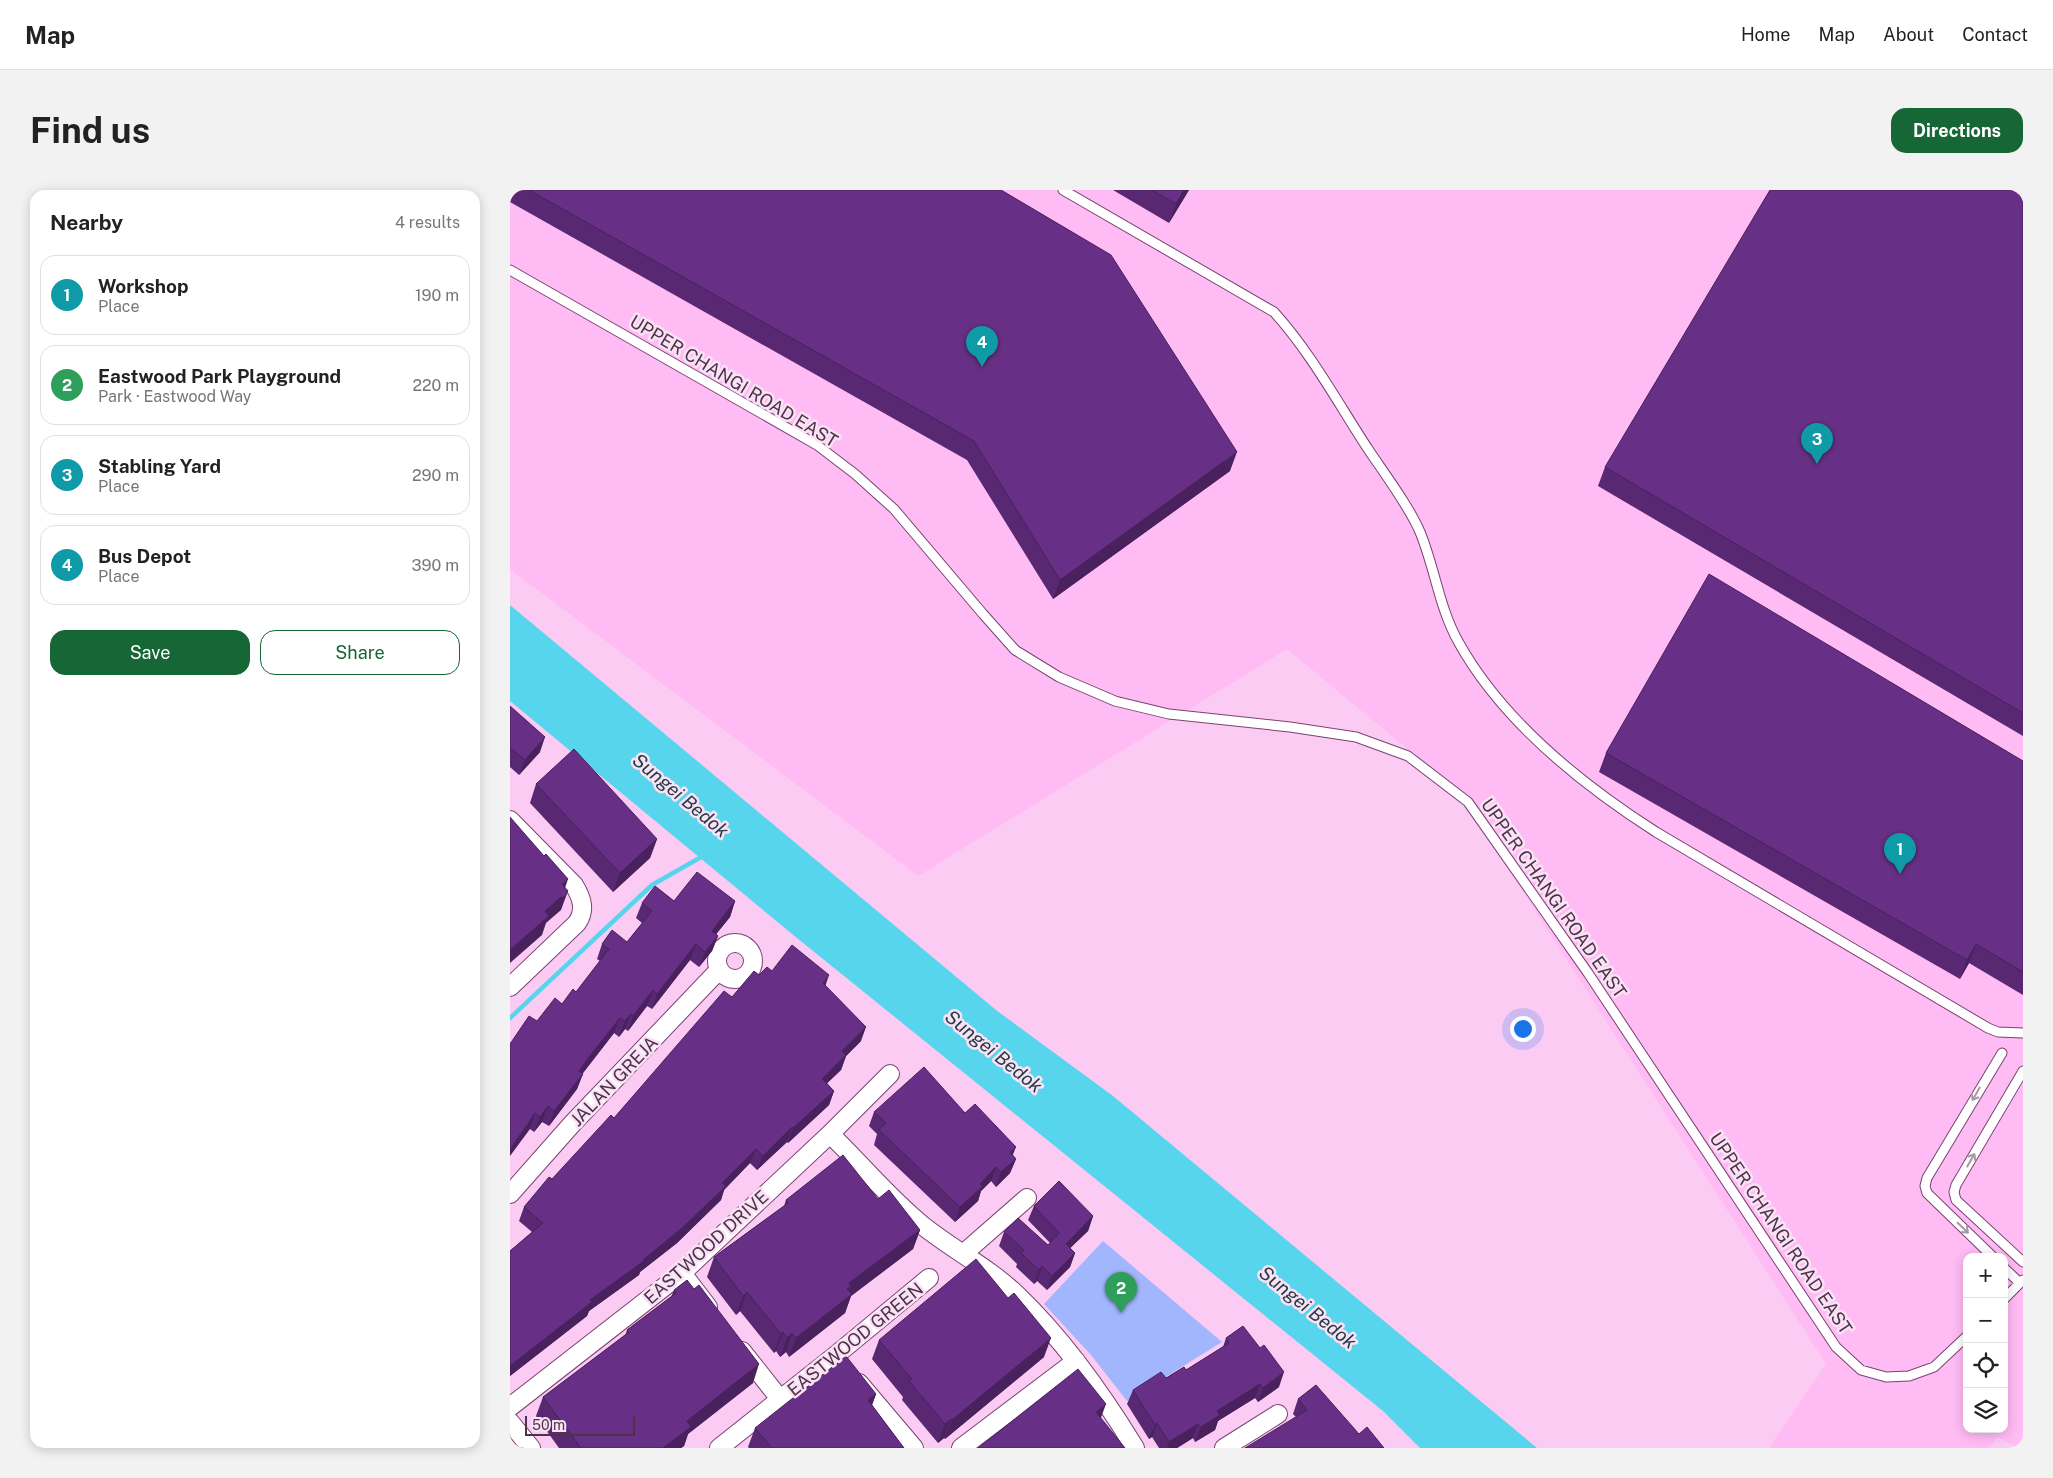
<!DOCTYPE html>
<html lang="en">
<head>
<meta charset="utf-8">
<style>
  :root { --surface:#fff; --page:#f2f2f2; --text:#222; --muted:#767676; --line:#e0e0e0; --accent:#166636 }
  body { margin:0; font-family:"Public Sans",sans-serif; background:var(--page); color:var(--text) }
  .controls { position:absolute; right:15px; bottom:15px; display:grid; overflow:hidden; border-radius:10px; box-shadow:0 2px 12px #0003 }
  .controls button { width:45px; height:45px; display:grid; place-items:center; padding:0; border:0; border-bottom:1px solid var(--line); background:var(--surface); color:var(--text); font:25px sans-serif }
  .scale { position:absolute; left:15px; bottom:12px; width:110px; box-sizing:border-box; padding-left:5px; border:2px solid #4c3348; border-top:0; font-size:14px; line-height:18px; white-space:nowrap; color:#4c3348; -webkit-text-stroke:4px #fae1f6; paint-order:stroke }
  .you { position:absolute; left:1012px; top:838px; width:18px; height:18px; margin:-12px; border:4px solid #fff; border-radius:50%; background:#1a73e8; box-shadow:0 0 0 8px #1a73e833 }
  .badge { display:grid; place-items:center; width:32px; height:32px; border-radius:50%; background:var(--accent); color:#fff; font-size:16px; font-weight:700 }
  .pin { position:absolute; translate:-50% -41px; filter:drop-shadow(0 1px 2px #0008) }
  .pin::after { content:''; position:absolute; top:26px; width:18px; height:15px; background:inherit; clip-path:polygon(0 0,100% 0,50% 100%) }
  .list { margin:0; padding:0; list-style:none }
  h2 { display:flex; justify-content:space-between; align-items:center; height:65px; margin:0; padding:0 20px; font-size:21px }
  h2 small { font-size:16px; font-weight:400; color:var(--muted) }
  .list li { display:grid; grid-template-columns:32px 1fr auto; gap:15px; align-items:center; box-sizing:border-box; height:80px; margin:0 10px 10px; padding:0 10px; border:1px solid var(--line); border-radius:15px }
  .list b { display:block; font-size:19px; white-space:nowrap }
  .list p { margin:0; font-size:16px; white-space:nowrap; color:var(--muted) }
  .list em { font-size:16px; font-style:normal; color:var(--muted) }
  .actions { display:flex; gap:10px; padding:15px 20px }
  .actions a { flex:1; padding:11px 0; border:1px solid var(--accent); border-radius:15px; text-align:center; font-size:18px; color:var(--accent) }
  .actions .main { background:var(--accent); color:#fff }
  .icon { flex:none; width:28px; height:28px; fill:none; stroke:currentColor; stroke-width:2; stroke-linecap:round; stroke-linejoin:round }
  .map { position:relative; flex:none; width:1513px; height:1258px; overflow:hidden; border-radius:15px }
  header { display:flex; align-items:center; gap:30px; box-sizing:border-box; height:70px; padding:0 25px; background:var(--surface); border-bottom:1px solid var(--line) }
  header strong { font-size:24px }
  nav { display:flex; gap:28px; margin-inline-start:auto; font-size:18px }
  .intro { display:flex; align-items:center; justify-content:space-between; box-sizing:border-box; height:120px; padding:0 30px }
  h1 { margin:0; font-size:35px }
  .button { padding:12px 22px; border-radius:15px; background:var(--accent); color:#fff; font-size:18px; font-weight:700 }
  main { display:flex; gap:30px; padding:0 30px }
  aside { flex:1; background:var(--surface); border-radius:15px; box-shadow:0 2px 12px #0003 }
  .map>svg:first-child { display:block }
  .built { fill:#ffbbf4; fill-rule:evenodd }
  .green { fill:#a2b6fd }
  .water { fill:#57d5ed }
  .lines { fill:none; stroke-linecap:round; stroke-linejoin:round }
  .stream { stroke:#57d5ed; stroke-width:4.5 }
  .service-casing { stroke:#784371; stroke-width:11 }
  .minor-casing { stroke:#784371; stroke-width:20 }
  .service { stroke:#fff; stroke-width:9 }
  .minor { stroke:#fff; stroke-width:18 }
  .wall { fill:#592872 }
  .shaded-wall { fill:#48215d }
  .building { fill:#672f85; stroke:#48215d }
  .oneway { stroke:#a699a4 }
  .labels { text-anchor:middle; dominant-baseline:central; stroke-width:5; stroke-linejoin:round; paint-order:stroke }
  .street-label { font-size:18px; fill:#4c3348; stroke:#fae1f6 }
  .water-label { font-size:19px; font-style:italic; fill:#223d43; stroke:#fae1f6 }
</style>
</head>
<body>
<header>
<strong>Map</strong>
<nav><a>Home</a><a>Map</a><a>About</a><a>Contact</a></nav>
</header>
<div class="intro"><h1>Find us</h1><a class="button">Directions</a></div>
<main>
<aside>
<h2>Nearby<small>4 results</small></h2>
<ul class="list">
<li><span class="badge" style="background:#0f9aa8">1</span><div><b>Workshop</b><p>Place</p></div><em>190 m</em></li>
<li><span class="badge" style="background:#2e9e5b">2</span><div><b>Eastwood Park Playground</b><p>Park · Eastwood Way</p></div><em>220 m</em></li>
<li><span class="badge" style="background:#0f9aa8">3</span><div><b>Stabling Yard</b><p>Place</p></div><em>290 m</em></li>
<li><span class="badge" style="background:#0f9aa8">4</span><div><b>Bus Depot</b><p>Place</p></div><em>390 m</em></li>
</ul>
<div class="actions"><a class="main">Save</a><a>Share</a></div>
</aside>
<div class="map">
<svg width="1513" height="1258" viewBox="0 0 1513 1258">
  <rect width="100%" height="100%" fill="#fccbf4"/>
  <path class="built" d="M0 0H1513V1258H1508L1487 1247 1480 1258H1259L1316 1174 949 602 777 459 408 686 0 379ZM1457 1067H1494V1239H1457Z"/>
  <path class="green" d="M593 1051 712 1152 617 1211 581 1165 534 1114Z"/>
  <path class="water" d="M0 415 486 820 603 906 1027 1258H910L873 1221 282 744 0 511Z"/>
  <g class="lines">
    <path class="stream" d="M0 828 142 695 193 666"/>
    <defs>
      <path id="service" d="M553 0 764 122C801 163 828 213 858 259 874 283 899 316 910 342 925 378 929 418 949 453 992 530 1071 594 1146 642L1478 838 1488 842 1513 843
        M0 80 307 255 345 284 384 319 473 424 505 460 549 487 605 511 659 524 780 537 846 547 898 566 958 612 1078 783 1326 1157 1351 1180 1376 1187 1399 1186 1424 1177 1457 1146
        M1513 881 1446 995 1444 1002 1446 1010 1513 1072
        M1483 1067 1417 1003 1415 996 1417 988 1492 863
        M1494 1078 1510 1093
        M1494 1109 1513 1090"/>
      <path id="minor" d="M0 630 64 695C72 708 76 720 67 733L0 797
        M207 771a18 18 0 1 1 36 0a18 18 0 1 1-36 0Z
        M320 944C351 974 379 1008 412 1035 443 1060 478 1077 507 1105 552 1148 592 1204 625 1258
        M0 1004 62 934 209 780
        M453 1064 517 1008
        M172 1083 198 1117
        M232 1161 270 1209
        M349 1193 404 1258
        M0 1217 172 1083 320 944 380 884
        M0 1232 21 1258
        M209 1258 326 1165 419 1088
        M451 1258 566 1171
        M714 1258 768 1224"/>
    </defs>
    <use href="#service" class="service-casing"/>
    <use href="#minor" class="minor-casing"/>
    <use href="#service" class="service"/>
    <use href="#minor" class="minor"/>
  </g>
  <path class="wall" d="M0 0H491L720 281 543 409 457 270 0 12Z
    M603 0H679L659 33Z
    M1513 0V546L1088 296 1095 277Z
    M0 516 30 562 9 585 0 577Z
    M1096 563 1513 571V805L1459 773 1450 789 1089 582Z
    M26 594 147 649 140 668 103 702 20 613Z
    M164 711H225L220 727 206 744 208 746 202 761 189 777 180 770 142 819 137 816 118 841 115 839 109 847 104 843 73 883 67 899 39 936 32 932 24 942 20 939 27 831 52 814 66 802 90 771 87 769 92 754 117 752 132 733 126 728 132 713Z
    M262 781 315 796 351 851 336 866 331 880 317 893 324 901 319 915 278 953 277 952 247 980 240 973 214 1000 211 1010 167 1053 130 1082 129 1085 79 1121 77 1126 0 1186V1061L22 1042 9 1031 14 1017 104 928 222 807 249 785Z
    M364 922 455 923 506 969 500 983 486 997 481 991 471 1001 468 1011 445 1032 364 955 367 944 359 936Z
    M368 1009 410 1040 403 1059 341 1106 335 1123 279 1167 276 1162 270 1167 266 1161 264 1163 230 1121 226 1125 197 1087 204 1067 274 1016 276 1010Z
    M524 1016 583 1026 578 1041 560 1058 565 1063 560 1077 537 1100 527 1091 524 1094 506 1077 507 1074 489 1056 494 1042 538 1055 540 1053 518 1030Z
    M164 1100 243 1193 178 1244 174 1256 171 1258H49L26 1226 33 1207 115 1146 117 1140 161 1107Z
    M716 1148 769 1197 748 1212 745 1208 708 1231 705 1240 685 1252 683 1248 667 1258H649L642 1247 639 1249 617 1214 623 1200 656 1188 676 1180 713 1157Z
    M369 1150 534 1167 435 1249 434 1248 428 1253 392 1210 393 1207 362 1169Z
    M366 1204 362 1215 394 1258H239L238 1257 245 1238Z
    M788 1209 849 1244 786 1227 783 1224Z"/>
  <path class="shaded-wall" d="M674 0H679L659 33 666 14Z
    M727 262 720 281 543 409 550 390Z
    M35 547 30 562 9 585 15 570Z
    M147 649 140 668 103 702 110 683Z
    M58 689 52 707 58 701 51 720 36 733 32 745 0 773V760L35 721 52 694Z
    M225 711 220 727 196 757 202 741Z
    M208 746 202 761 189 777 195 762Z
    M186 754 180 770 142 819 147 804Z
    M1466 754 1459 773 1450 789 1457 770Z
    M319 785 314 800 313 793Z
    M143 800 137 816 118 841 123 826Z
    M121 824 115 839 109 847 115 831Z
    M110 828 104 843 73 883 70 887 73 884 67 899 39 936 44 921 69 881 79 867Z
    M356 837 351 851 336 866 331 880 307 903 312 889 332 861Z
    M324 901 319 915 278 953 283 938Z
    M38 916 32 932 24 942 30 927Z
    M25 923 20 939 0 966V959Z
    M282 937 277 952 247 980 253 966Z
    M506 957 500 972V962Z
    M246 959 240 973 214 1000 211 1010 167 1053 130 1082 129 1085 79 1121 77 1126 0 1186V1176L80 1110 133 1070 212 993Z
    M506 969 500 983 486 997 491 982Z
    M486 977 481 991 471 1001 468 1011 445 1032 450 1017Z
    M583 1026 578 1041 550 1068 556 1054Z
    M410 1040 403 1059 341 1106 335 1123 279 1167 286 1148 339 1093Z
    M565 1063 560 1077 537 1100 542 1086Z
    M532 1076 527 1091 524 1094 529 1080Z
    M237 1102 230 1121 226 1125 233 1106Z
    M273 1142 266 1161 264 1163 271 1144Z
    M282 1143 276 1162 270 1167 277 1148Z
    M541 1148 534 1167 435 1249 442 1230Z
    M249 1174 243 1193 178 1244 174 1256 171 1258H153L177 1231Z
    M774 1182 769 1197 748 1212 753 1198Z
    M750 1194 745 1208 708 1231 705 1240 685 1252 691 1237 707 1221Z
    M366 1204 359 1223 358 1210Z
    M596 1214 589 1233 586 1222Z
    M441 1229 434 1248 428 1253 435 1234Z
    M647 1233 642 1247 639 1249 645 1235Z
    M688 1234 683 1248 667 1258H657L659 1252Z"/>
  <path class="building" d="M19 0H491L601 65 727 262 550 390 464 251Z
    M642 0H674L666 14Z
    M1260 0H1513V523L1095 277Z
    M1199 384 1513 571V782L1466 754 1457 770 1096 563Z
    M0 516 35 547 15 570 2 559 0 561Z
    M64 559 147 649 110 683 26 594Z
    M0 627 34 666 36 664 58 689 52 694 58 701 35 721 39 726 0 760Z
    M187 682 225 711 202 741 208 746 195 762 186 754 147 804 143 800 123 826 121 824 115 831 110 828 79 867 69 881 73 884 44 921 38 916 30 927 25 923 0 959V854L19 826 27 831 45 808 52 814 63 799 66 802 99 759 92 754 102 740 117 752 142 721 132 713 145 696 164 711Z
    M282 755 319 785 313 793 356 837 332 861 336 865 312 889 324 901 283 938 282 937 253 966 246 959 212 993 216 996 172 1038 133 1070 134 1071 80 1110 82 1112 0 1176V1061L33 1033 14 1017 39 987 42 989 101 925 104 928 214 801 222 807 244 781 249 785 257 777 262 781Z
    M414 877 455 923 465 914 506 957 500 962 506 969 491 982 486 977 470 994 473 996 450 1017 369 940 376 933 364 922Z
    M333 965 368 1009 379 1000 410 1040 339 1093 341 1096 337 1099 342 1104 286 1148 282 1143 277 1148 273 1142 271 1144 237 1102 233 1106 204 1067 278 1013 276 1010Z
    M549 991 583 1026 556 1054 565 1063 542 1086 532 1076 529 1080 511 1063 514 1060 494 1042 508 1028 538 1055 549 1043 524 1016Z
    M466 1069 498 1108 504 1103 541 1148 442 1230 441 1229 435 1234 399 1191 402 1189 369 1150Z
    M177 1090 184 1099 189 1095 249 1174 177 1231 181 1237 153 1258H71L33 1207 119 1142 117 1140 166 1103 164 1100Z
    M733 1136 750 1158 754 1155 774 1182 753 1198 750 1194 707 1221 710 1225 691 1237 688 1234 659 1252 647 1233 645 1235 623 1200 651 1182 656 1188 674 1177 676 1180 719 1153 716 1148Z
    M336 1166 366 1204 358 1210 394 1258H262L245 1238Z
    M568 1179 596 1214 586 1222 615 1258H468Z
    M806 1195 849 1244 857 1237 874 1258H735L797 1220 788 1209Z"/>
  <defs><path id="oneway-shaft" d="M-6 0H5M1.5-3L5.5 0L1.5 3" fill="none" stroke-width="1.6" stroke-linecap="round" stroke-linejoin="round" transform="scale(1.25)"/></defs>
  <g class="oneway">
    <use href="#oneway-shaft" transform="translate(1466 904) rotate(120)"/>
    <use href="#oneway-shaft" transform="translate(1461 970) rotate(-60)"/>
    <use href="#oneway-shaft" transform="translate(1453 1038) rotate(44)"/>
  </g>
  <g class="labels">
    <g class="street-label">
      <text transform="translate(224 191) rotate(31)">UPPER CHANGI ROAD EAST</text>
      <text transform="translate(1044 708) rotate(55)">UPPER CHANGI ROAD EAST</text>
      <text transform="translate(104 891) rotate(-46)">JALAN GREJA</text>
      <text transform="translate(1271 1043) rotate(56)">UPPER CHANGI ROAD EAST</text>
      <text transform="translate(196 1057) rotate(-42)">EASTWOOD DRIVE</text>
      <text transform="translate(345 1149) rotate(-39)">EASTWOOD GREEN</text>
    </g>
    <g class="water-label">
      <text transform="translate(171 605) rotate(40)">Sungei Bedok</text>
      <text transform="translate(484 861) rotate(39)">Sungei Bedok</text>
      <text transform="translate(798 1117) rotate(39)">Sungei Bedok</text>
    </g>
  </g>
</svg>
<div class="controls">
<button>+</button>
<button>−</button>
<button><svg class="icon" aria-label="locate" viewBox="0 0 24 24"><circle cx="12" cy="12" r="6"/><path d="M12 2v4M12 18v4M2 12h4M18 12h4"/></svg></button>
<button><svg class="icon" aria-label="layers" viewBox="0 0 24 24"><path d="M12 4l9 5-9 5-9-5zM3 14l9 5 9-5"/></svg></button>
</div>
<div class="scale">50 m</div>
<div class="you"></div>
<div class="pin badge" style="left:1390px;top:684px;background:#0f9aa8">1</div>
<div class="pin badge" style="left:611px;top:1123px;background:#2e9e5b">2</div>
<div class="pin badge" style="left:1307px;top:274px;background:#0f9aa8">3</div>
<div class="pin badge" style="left:472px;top:177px;background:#0f9aa8">4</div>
</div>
</main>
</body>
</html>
